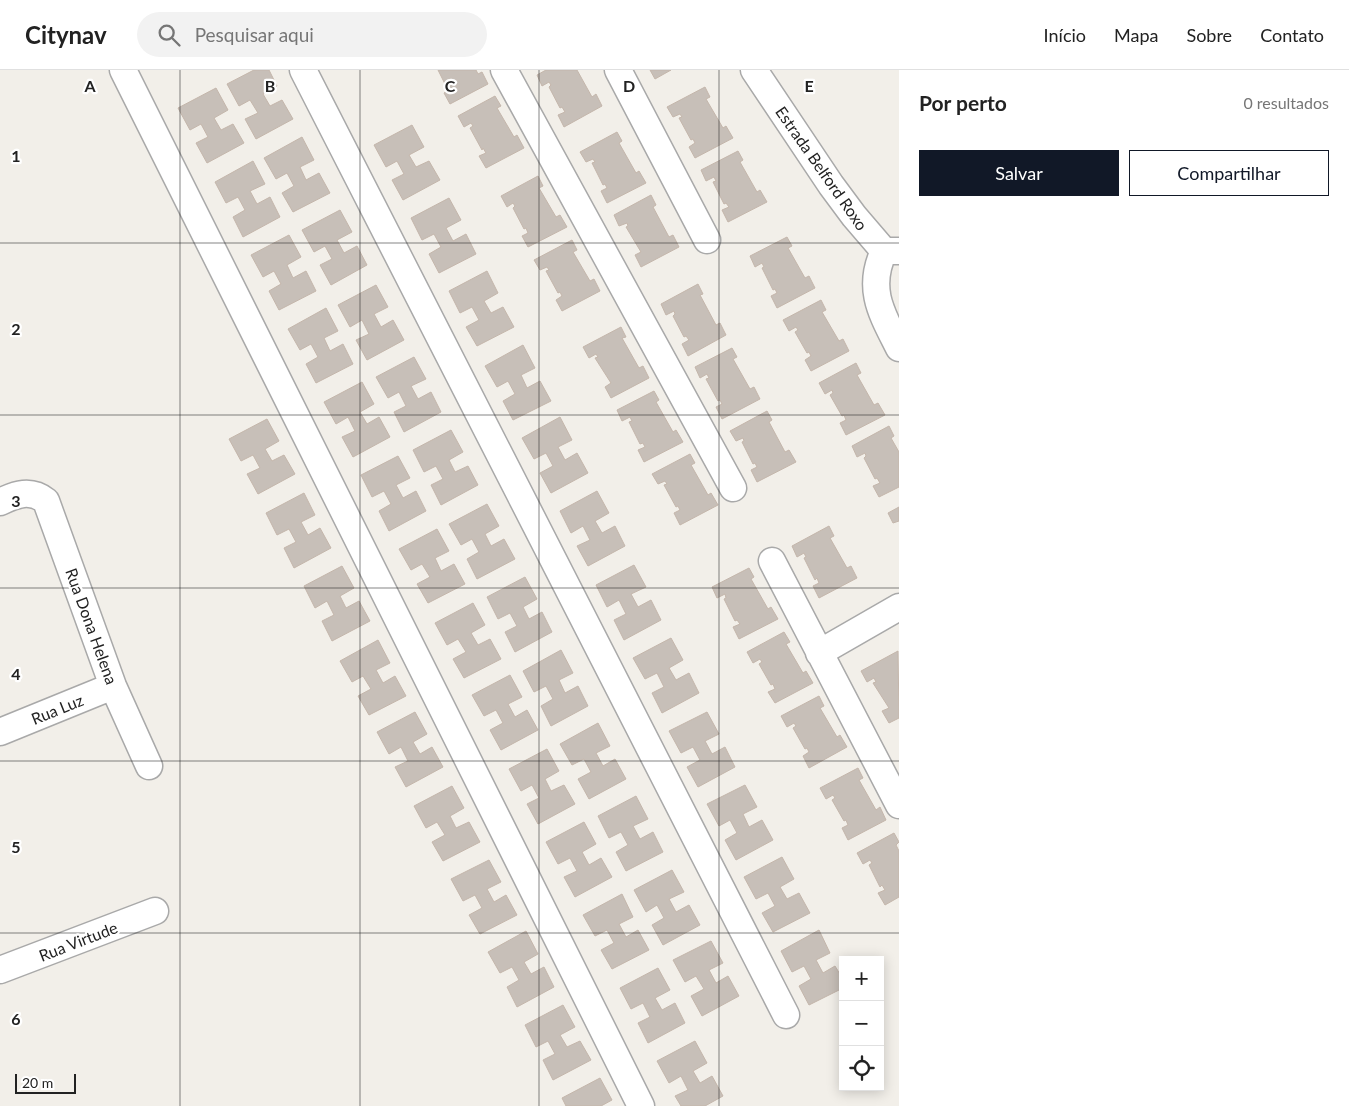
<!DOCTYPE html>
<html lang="pt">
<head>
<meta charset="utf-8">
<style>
  :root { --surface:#fff; --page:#f2f2f2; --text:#222; --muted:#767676; --line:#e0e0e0; --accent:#111827 }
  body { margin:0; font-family:Lato,sans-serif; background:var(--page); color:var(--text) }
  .controls { position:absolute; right:15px; bottom:15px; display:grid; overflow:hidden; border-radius:0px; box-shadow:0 2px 12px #0003 }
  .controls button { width:45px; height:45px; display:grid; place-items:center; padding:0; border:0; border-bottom:1px solid var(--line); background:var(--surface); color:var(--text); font:25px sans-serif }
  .scale { position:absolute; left:15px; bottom:12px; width:61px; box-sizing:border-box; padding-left:5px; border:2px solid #222; border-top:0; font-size:14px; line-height:18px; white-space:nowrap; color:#222; -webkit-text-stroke:4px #fff; paint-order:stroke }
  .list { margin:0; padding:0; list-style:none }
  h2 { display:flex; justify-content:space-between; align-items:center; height:65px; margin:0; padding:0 20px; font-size:21px }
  h2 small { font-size:16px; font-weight:400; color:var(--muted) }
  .actions { display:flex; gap:10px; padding:15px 20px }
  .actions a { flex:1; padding:11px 0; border:1px solid var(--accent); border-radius:0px; text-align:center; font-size:18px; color:var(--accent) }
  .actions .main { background:var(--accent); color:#fff }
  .icon { flex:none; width:28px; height:28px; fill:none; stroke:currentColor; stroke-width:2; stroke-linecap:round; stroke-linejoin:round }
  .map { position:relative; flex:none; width:899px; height:1036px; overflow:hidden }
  header { display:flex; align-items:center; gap:30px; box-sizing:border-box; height:70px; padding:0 25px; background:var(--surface); border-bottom:1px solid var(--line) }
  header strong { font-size:24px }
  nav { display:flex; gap:28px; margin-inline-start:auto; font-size:18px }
  .search { width:350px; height:45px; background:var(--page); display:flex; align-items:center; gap:12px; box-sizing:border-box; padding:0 18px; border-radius:28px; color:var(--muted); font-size:19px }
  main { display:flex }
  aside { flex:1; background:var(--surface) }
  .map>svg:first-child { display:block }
  .building { fill:#c7bfb8; stroke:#c4b6ab }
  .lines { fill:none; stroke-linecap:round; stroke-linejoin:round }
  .minor-casing { stroke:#a9a9a9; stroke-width:29 }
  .minor { stroke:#fff; stroke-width:26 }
  .grid { fill:none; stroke:#222; stroke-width:1; stroke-opacity:0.55 }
  .labels { text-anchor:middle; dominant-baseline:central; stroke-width:4.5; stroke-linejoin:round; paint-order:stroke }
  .street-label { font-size:16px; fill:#222; stroke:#fff }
  .grid-label { font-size:16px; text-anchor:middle; font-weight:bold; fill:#222; stroke:#fff; stroke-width:4.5; stroke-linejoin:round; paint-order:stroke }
</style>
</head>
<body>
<header>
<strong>Citynav</strong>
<div class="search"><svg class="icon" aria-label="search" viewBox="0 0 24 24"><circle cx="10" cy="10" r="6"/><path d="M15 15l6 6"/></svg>Pesquisar aqui</div>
<nav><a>Início</a><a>Mapa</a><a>Sobre</a><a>Contato</a></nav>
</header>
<main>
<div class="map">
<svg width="899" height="1036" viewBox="0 0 899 1036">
  <rect width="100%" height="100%" fill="#f2efe9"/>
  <path class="building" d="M254 0H269L277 16 263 24 270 36 282 30 293 49 256 69 245 49 258 43 250 30 239 36 227 14Z
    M438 0H476L478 4 482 2 488 14 450 34 444 23 450 19 448 15 446 16Z
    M546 0H577L592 27 596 24 602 36 564 57 558 45 565 42 562 37 560 38 549 17 551 15 549 12 542 16 537 5Z
    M650 0H671L655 9Z
    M705 17 710 27 706 29 723 58 726 56 733 68 695 88 689 77 695 73 693 69 691 70 679 48 682 47 680 44 673 47 667 37Z
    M216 18 228 40 214 48 221 60 233 54 244 73 207 93 196 73 208 67 201 54 190 60 178 38Z
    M495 26 501 36 497 38 514 67 517 65 524 78 486 98 479 86 486 83 483 78 482 80 470 58 473 56 471 53 464 57 458 46Z
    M412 55 424 77 409 85 416 97 429 91 440 110 403 130 392 110 404 104 397 91 386 97 374 75Z
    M617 62 622 71 619 73 636 103 639 101 646 113 607 133 601 121 607 118 605 114 603 115 592 93 595 92 593 89 586 92 580 82Z
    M302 67 314 90 300 97 306 110 319 103 330 123 293 142 282 123 294 116 287 103 276 109 264 88Z
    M738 81 743 90 740 92 757 122 760 120 767 132 728 152 722 140 729 137 726 133 724 134 713 112 716 111 714 107 706 111 701 100Z
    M253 91 265 114 250 121 257 134 270 127 280 147 243 167 233 147 245 140 238 127 226 133 215 112Z
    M538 106 543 116 539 118 556 147 560 145 567 157 528 177 522 166 528 163 526 158 524 159 513 138 515 136 513 133 507 137 501 126Z
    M651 125 656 135 653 137 669 167 673 165 679 177 641 197 635 185 641 182 626 157 628 156 627 153 619 156 614 145Z
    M449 128 461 150 446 158 453 171 466 164 476 184 439 203 429 184 441 177 434 164 422 170 411 148Z
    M340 140 352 162 337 170 344 183 357 176 367 195 331 215 320 195 332 189 325 176 314 182 302 160Z
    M289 165 301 187 287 195 293 208 306 201 316 221 279 240 269 221 281 214 274 201 263 207 251 185Z
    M787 167 792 176 788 178 805 208 809 206 815 218 777 238 771 226 777 223 775 219 773 220 762 198 764 197 762 193 755 197 750 186Z
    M572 170 577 180 573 182 590 211 594 209 600 221 562 241 556 230 562 226 560 222 558 223 546 201 549 200 547 197 540 200 534 190Z
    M487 201 498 223 484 231 491 243 503 237 514 257 477 276 466 257 479 250 472 237 460 243 449 221Z
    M698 214 703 224 700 225 716 255 720 253 726 265 688 286 682 274 689 270 686 266 684 267 673 246 675 244 674 241 666 245 661 234Z
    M376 215 388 237 374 244 381 257 393 250 404 270 367 290 356 270 369 264 362 250 350 257 338 235Z
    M821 230 826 240 822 242 839 271 843 269 849 281 811 301 805 290 811 286 809 282 807 283 795 262 798 260 796 257 789 261 783 250Z
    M326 238 338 261 324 268 330 281 343 274 353 294 316 313 306 294 318 287 311 274 300 280 288 259Z
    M621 257 626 267 622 268 639 298 643 296 649 308 611 328 605 317 611 313 595 288 598 287 596 284 589 288 583 277Z
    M523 275 535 298 521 305 527 318 540 311 551 331 513 350 503 331 515 324 508 311 497 317 485 296Z
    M732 278 737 287 733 289 750 319 754 317 760 329 722 349 716 337 722 334 720 330 718 331 706 309 709 308 707 304 700 308 695 297Z
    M414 287 426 309 411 316 418 329 431 322 441 342 404 362 394 342 406 336 399 322 388 328 376 307Z
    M856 293 861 303 857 305 874 335 878 333 885 345 846 365 840 353 846 350 844 345 842 346 830 325 833 323 832 320 825 324 819 313Z
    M362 312 374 334 360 342 367 354 379 347 390 367 353 387 342 367 355 361 348 347 336 354 324 332Z
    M654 321 659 330 656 332 673 362 676 360 683 372 644 392 638 380 645 377 643 373 640 374 629 352 632 351 630 347 622 351 617 340Z
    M767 341 772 350 769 352 785 382 789 380 796 392 757 412 751 400 757 397 755 393 753 394 742 372 744 371 743 368 736 371 730 361Z
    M560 347 572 370 558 377 565 390 577 383 588 403 551 423 540 403 553 396 546 383 534 389 522 368Z
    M267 349 279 371 265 379 272 391 284 385 295 404 258 424 247 404 260 398 253 385 241 391 229 369Z
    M889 356 894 366 891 368 899 382V417L879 427 873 416 880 413 877 408 875 409 864 388 866 386 865 383 857 387 852 376Z
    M451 360 463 382 449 390 455 402 468 396 478 415 441 435 431 415 443 409 436 396 424 402 413 380Z
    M690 384 695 393 691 395 708 425 711 423 718 435 680 455 674 443 680 440 678 436 676 437 664 415 667 414 665 411 658 414 652 404Z
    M398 386 410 408 396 415 403 428 416 421 426 441 389 461 379 441 391 434 384 421 372 427 361 405Z
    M597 421 609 443 595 451 602 463 615 456 625 476 588 496 577 476 590 470 583 456 571 463 560 441Z
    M304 423 315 445 301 452 308 465 320 458 331 478 294 498 284 478 296 472 289 459 277 465 266 443Z
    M487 434 499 456 485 464 491 476 504 469 515 489 477 509 467 489 479 482 472 469 461 475 449 454Z
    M899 437V451L893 453 888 443Z
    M829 456 834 466 830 468 847 498 851 496 857 508 819 528 813 516 819 513 817 508 815 510 804 488 806 487 804 483 797 487 792 476Z
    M437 459 449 481 435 488 441 501 454 494 465 514 428 533 417 514 430 507 422 494 411 500 399 479Z
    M634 495 646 517 631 524 638 537 651 530 661 550 624 570 614 550 626 544 619 530 607 537 596 515Z
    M342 496 354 518 340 526 346 538 359 531 370 551 332 571 322 551 334 545 327 531 315 538 304 516Z
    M749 498 754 507 751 509 768 539 771 537 778 549 739 569 733 557 740 554 737 550 735 551 724 529 726 528 725 524 717 528 712 517Z
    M525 507 537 529 523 537 529 549 542 542 552 562 515 582 505 562 517 556 510 543 498 549 487 527Z
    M473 533 485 555 471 563 478 575 490 569 501 589 464 608 453 589 466 582 458 569 447 575 435 553Z
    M784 562 790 572 786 574 803 603 806 601 813 613 775 633 768 622 775 619 773 614 771 615 759 594 762 592 760 589 753 593 747 582Z
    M671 568 683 590 669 598 676 610 689 603 699 623 662 643 652 623 664 617 657 603 645 609 633 588Z
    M378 570 390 593 376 600 383 613 395 606 406 626 369 645 358 626 371 619 363 606 352 612 340 591Z
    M561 580 573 603 559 610 565 623 578 616 588 636 551 656 541 636 553 629 546 616 534 622 523 601Z
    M898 581 899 648 889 653 882 641 889 638 873 613 876 612 874 608 867 612 861 601Z
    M510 605 522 627 508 634 515 647 527 640 538 660 501 680 490 660 503 653 496 640 484 646 472 625Z
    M819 626 824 636 820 638 837 667 840 665 847 677 809 698 803 686 809 682 807 678 805 679 793 658 796 656 794 653 787 657 781 646Z
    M415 642 427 664 413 672 420 684 432 677 443 697 406 717 395 697 408 691 401 677 389 684 377 662Z
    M707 642 719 664 705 671 712 684 725 677 735 697 698 717 687 697 700 690 693 677 681 683 669 661Z
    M598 653 610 676 596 683 603 696 615 689 626 709 589 729 578 709 591 702 584 689 572 695 560 674Z
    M547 679 559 701 545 709 551 721 564 715 575 734 538 754 527 734 539 728 532 715 521 721 509 699Z
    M858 698 863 708 859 710 876 740 880 737 886 750 848 770 842 758 848 755 846 750 844 751 832 730 835 728 833 725 826 729 820 718Z
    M745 715 757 737 743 744 749 757 762 750 773 770 736 790 725 770 737 763 730 750 719 756 707 734Z
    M452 716 464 738 450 746 456 758 469 752 480 772 443 791 432 772 445 765 437 752 426 758 414 736Z
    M636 726 648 749 633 756 640 769 653 762 663 782 626 801 616 782 628 775 621 762 609 768 598 746Z
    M584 752 596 774 582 782 589 795 601 788 612 807 575 827 564 807 577 801 570 788 558 794 546 772Z
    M894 763 899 772 896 775 899 781V827L885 835 878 823 885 820 882 815 880 817 869 795 872 793 870 790 863 794 857 783Z
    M782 787 794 809 780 817 787 829 799 823 810 843 773 862 762 843 775 836 768 823 756 829 744 807Z
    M489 790 501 812 487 819 494 832 506 825 517 845 480 864 469 845 482 838 475 825 463 831 451 809Z
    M672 800 684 822 669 829 676 842 689 835 700 855 663 875 652 855 664 848 657 835 646 842 634 820Z
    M622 824 633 847 619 854 626 867 638 860 649 880 612 899 601 880 614 873 607 860 595 866 583 845Z
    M819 860 830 883 816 890 823 903 835 896 843 909V918L809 935 799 916 811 909 804 896 792 902 781 881Z
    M526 861 538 884 524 892 531 904 544 897 554 917 517 937 507 917 519 910 512 897 500 903 488 882Z
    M711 871 723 893 709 900 716 913 728 906 739 926 702 946 691 926 704 919 696 906 685 912 673 890Z
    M658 898 670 920 655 928 662 940 675 933 685 953 648 973 638 953 650 947 643 933 631 939 620 918Z
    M563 935 575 957 560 965 567 977 580 971 591 990 553 1010 543 990 555 984 548 971 536 977 525 955Z
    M695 971 707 993 693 1001 700 1013 712 1006 723 1026 705 1036H681L675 1026 688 1020 681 1006 669 1013 657 991Z
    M600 1008 612 1030 601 1036H566L562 1028Z"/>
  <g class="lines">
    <defs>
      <path id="minor" d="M123 0 641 1036
        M303 0 786 945
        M504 0 733 418
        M618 0 707 170
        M754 0 831 115 854 146 884 181H899
        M884 181C866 219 882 244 899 278
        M0 432C16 424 31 419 46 431L113 616 149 696
        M772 491 899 735
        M819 583 899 537
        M0 662 113 616
        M0 900 155 841"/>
    </defs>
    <use href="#minor" class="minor-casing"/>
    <use href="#minor" class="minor"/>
  </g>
  <path class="grid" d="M180 0V1036M360 0V1036M539 0V1036M719 0V1036M0 173H899M0 345H899M0 518H899M0 691H899M0 863H899"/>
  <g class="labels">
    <g class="street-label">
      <text transform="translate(822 98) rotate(55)">Estrada Belford Roxo</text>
      <text transform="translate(92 556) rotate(70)">Rua Dona Helena</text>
      <text transform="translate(57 639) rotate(-22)">Rua Luz</text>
      <text transform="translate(78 871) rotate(-21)">Rua Virtude</text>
    </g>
  </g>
  <g class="grid-label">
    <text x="90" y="22">A</text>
    <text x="270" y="22">B</text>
    <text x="450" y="22">C</text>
    <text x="629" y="22">D</text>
    <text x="809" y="22">E</text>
    <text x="16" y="92">1</text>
    <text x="16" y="265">2</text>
    <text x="16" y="437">3</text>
    <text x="16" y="610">4</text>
    <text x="16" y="783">5</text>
    <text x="16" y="955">6</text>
  </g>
</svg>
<div class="controls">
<button>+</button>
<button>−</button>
<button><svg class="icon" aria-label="locate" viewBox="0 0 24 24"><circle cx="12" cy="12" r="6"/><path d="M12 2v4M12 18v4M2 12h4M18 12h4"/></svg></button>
</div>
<div class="scale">20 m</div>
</div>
<aside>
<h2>Por perto<small>0 resultados</small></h2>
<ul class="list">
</ul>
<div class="actions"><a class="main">Salvar</a><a>Compartilhar</a></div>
</aside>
</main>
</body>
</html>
